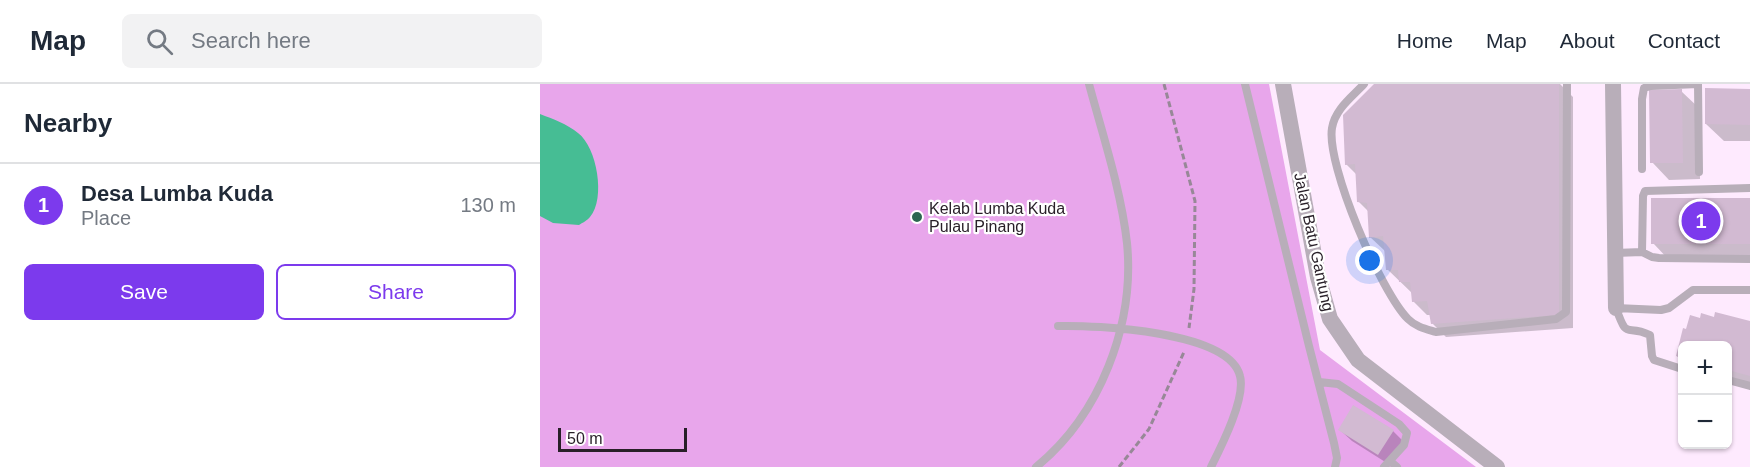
<!DOCTYPE html>
<html lang="en">
<head>
<meta charset="utf-8">
<style>
  :root { --surface:#fff; --page:#f2f2f3; --text:#1f2937; --muted:#747a83; --line:#e0e1e3; --accent:#7c3aed }
  body { margin:0; font-family:Helvetica,sans-serif; background:var(--page); color:var(--text) }
  .controls { position:absolute; right:18px; bottom:18px; display:grid; overflow:hidden; border-radius:9px; box-shadow:0 2px 4px #0004 }
  .controls button { width:54px; height:54px; display:grid; place-items:center; padding:0; border:0; border-bottom:2px solid var(--line); background:var(--surface); color:var(--text); font:30px sans-serif }
  .scale { position:absolute; left:18px; bottom:15px; width:129px; box-sizing:border-box; padding-left:6px; border:3px solid #281f28; border-top:0; font-size:16px; line-height:21px; white-space:nowrap; color:#281f28; -webkit-text-stroke:4px #fff; paint-order:stroke }
  .you { position:absolute; left:830px; top:177px; width:21px; height:21px; margin:-15px; border:4px solid #fff; border-radius:50%; background:#1a73e8; box-shadow:0 0 0 9px #1a73e833 }
  .badge { display:grid; place-items:center; width:39px; height:39px; border-radius:50%; background:var(--accent); color:#fff; font-size:20px; font-weight:700 }
  .pin { position:absolute; translate:-50% -50%; border:3px solid #fff; box-shadow:0 2px 6px #0006 }
  .list { margin:0; padding:0; list-style:none }
  h2 { display:flex; justify-content:space-between; align-items:center; height:78px; margin:0; padding:0 24px; font-size:26px }
  h2 small { font-size:20px; font-weight:400; color:var(--muted) }
  .list li { display:grid; grid-template-columns:39px 1fr auto; gap:18px; align-items:center; box-sizing:border-box; height:84px; padding:0 24px; border-top:2px solid var(--line) }
  .list b { display:block; font-size:22px; white-space:nowrap }
  .list p { margin:0; font-size:20px; white-space:nowrap; color:var(--muted) }
  .list em { font-size:20px; font-style:normal; color:var(--muted) }
  .actions { display:flex; gap:12px; padding:18px 24px }
  .actions a { flex:1; padding:14px 0; border:2px solid var(--accent); border-radius:9px; text-align:center; font-size:21px; color:var(--accent) }
  .actions .main { background:var(--accent); color:#fff }
  .icon { flex:none; width:33px; height:33px; fill:none; stroke:currentColor; stroke-width:2; stroke-linecap:round; stroke-linejoin:round }
  .map { position:relative; flex:none; width:1210px; height:383px; overflow:hidden }
  header { display:flex; align-items:center; gap:36px; box-sizing:border-box; height:84px; padding:0 30px; background:var(--surface); border-bottom:2px solid var(--line) }
  header strong { font-size:28px }
  nav { display:flex; gap:33px; margin-inline-start:auto; font-size:21px }
  .search { width:420px; height:54px; background:var(--page); display:flex; align-items:center; gap:15px; box-sizing:border-box; padding:0 21px; border-radius:9px; color:var(--muted); font-size:22px }
  main { display:flex }
  aside { flex:1; background:var(--surface) }
  .map>svg:first-child { display:block }
  .green { fill:#e8a6eb }
  .water { fill:#46bd94 }
  .shadow { fill:#0003 }
  .building { fill:#d2bad2 }
  .lines { fill:none; stroke-linecap:round; stroke-linejoin:round }
  .path { stroke:#978897; stroke-width:3; stroke-dasharray:6 3; stroke-linecap:butt }
  .service { stroke:#b8aeb9; stroke-width:8 }
  .minor { stroke:#b8aeb9; stroke-width:16 }
  .poi-dot { fill:#2b6650; stroke:#fff; stroke-width:2 }
  .labels { text-anchor:middle; dominant-baseline:central; stroke-width:4.5; stroke-linejoin:round; paint-order:stroke }
  .poi-label { font-size:16px; fill:#281f28; stroke:#fff; text-anchor:start }
  .street-label { font-size:16px; fill:#281f28; stroke:#fff }
</style>
</head>
<body>
<header>
<strong>Map</strong>
<div class="search"><svg class="icon" aria-label="search" viewBox="0 0 24 24"><circle cx="10" cy="10" r="6"/><path d="M15 15l6 6"/></svg>Search here</div>
<nav><a>Home</a><a>Map</a><a>About</a><a>Contact</a></nav>
</header>
<main>
<aside>
<h2>Nearby<small></small></h2>
<ul class="list">
<li><span class="badge">1</span><div><b>Desa Lumba Kuda</b><p>Place</p></div><em>130 m</em></li>
</ul>
<div class="actions"><a class="main">Save</a><a>Share</a></div>
</aside>
<div class="map">
<svg width="1210" height="383" viewBox="0 0 1210 383">
  <rect width="100%" height="100%" fill="#feeafe"/>
  <path class="green" d="M0 0H729L780 266 936 383H0Z"/>
  <path class="water" d="M0 30C13 35 27 40 38 49 57 63 66 115 50 133 48 136 42 139 39 141L13 139 0 132Z"/>
  <path class="shadow" d="M836 0H1020L1033 13V244L906 253 892 239 891 231H887L873 217V210L847 185 845 167 830 153 829 128 818 117 817 91 806 80Z
    M1166 6H1210V57H1184L1166 40Z
    M1141 7 1159 24 1160 95 1129 96 1112 78Z
    M1113 115H1210V177H1130L1113 159Z
    M1176 230 1210 239V304L1188 298V262H1142V277L1137 272 1147 247 1161 236 1175 234Z
    M800 346 853 347 864 358 850 381 812 357Z"/>
  <path class="building" d="M834 0H1019V231L891 240 887 217 872 218 870 198H859L858 186H846L843 152 829 154 827 119 817 118 815 80 805 81 803 31Z
    M1165 4 1210 5V41L1165 40Z
    M1142 5 1143 79H1110L1109 6Z
    M1111 114H1210V160H1111Z
    M1175 228 1210 237V292L1188 286V262H1142V274L1136 272 1143 244 1146 245 1150 231 1160 234 1161 229 1174 233Z
    M813 321 854 346 838 371 798 346Z"/>
  <g class="lines">
    <path class="path" d="M624 0 655 117 654 205 649 244
      M579 383 609 345 644 268"/>
    <path class="service" d="M705 0 769 262 794 359 797 374 795 383
      M824 0C812 13 795 25 792 44 786 81 841 208 868 235 876 243 886 245 896 248L1016 235 1026 228 1027 0
      M1102 85V15L1104 4 1111 2 1158 0 1159 88
      M1210 104 1105 107 1103 112 1102 168 1112 173 1119 174 1210 175
      M1075 169 1102 168
      M518 242C556 241 689 247 700 292 706 314 681 363 671 383
      M1142 285 1114 276 1112 272 1110 251C1085 239 1088 258 1076 224L1121 226 1129 224 1153 206H1210
      M1188 296 1210 302
      M779 298 798 300 859 340 867 349 864 361 844 383
      M850 377 857 383
      M496 383C560 331 595 241 587 159 581 106 563 52 549 0"/>
    <path class="minor" d="M743 0 778 193 790 235 818 276 957 383
      M1073 0 1076 224"/>
  </g>
  <circle class="poi-dot" cx="377" cy="133" r="6"/>
  <g class="labels">
    <g class="poi-label">
      <text x="389" y="124">Kelab Lumba Kuda<tspan x="389" dy="18">Pulau Pinang</tspan></text>
    </g>
    <g class="street-label">
      <text transform="translate(774 158) rotate(78)">Jalan Batu Gantung</text>
    </g>
  </g>
</svg>
<div class="controls">
<button>+</button>
<button>−</button>
</div>
<div class="scale">50 m</div>
<div class="you"></div>
<div class="pin badge" style="left:1161px;top:137px">1</div>
</div>
</main>
</body>
</html>
